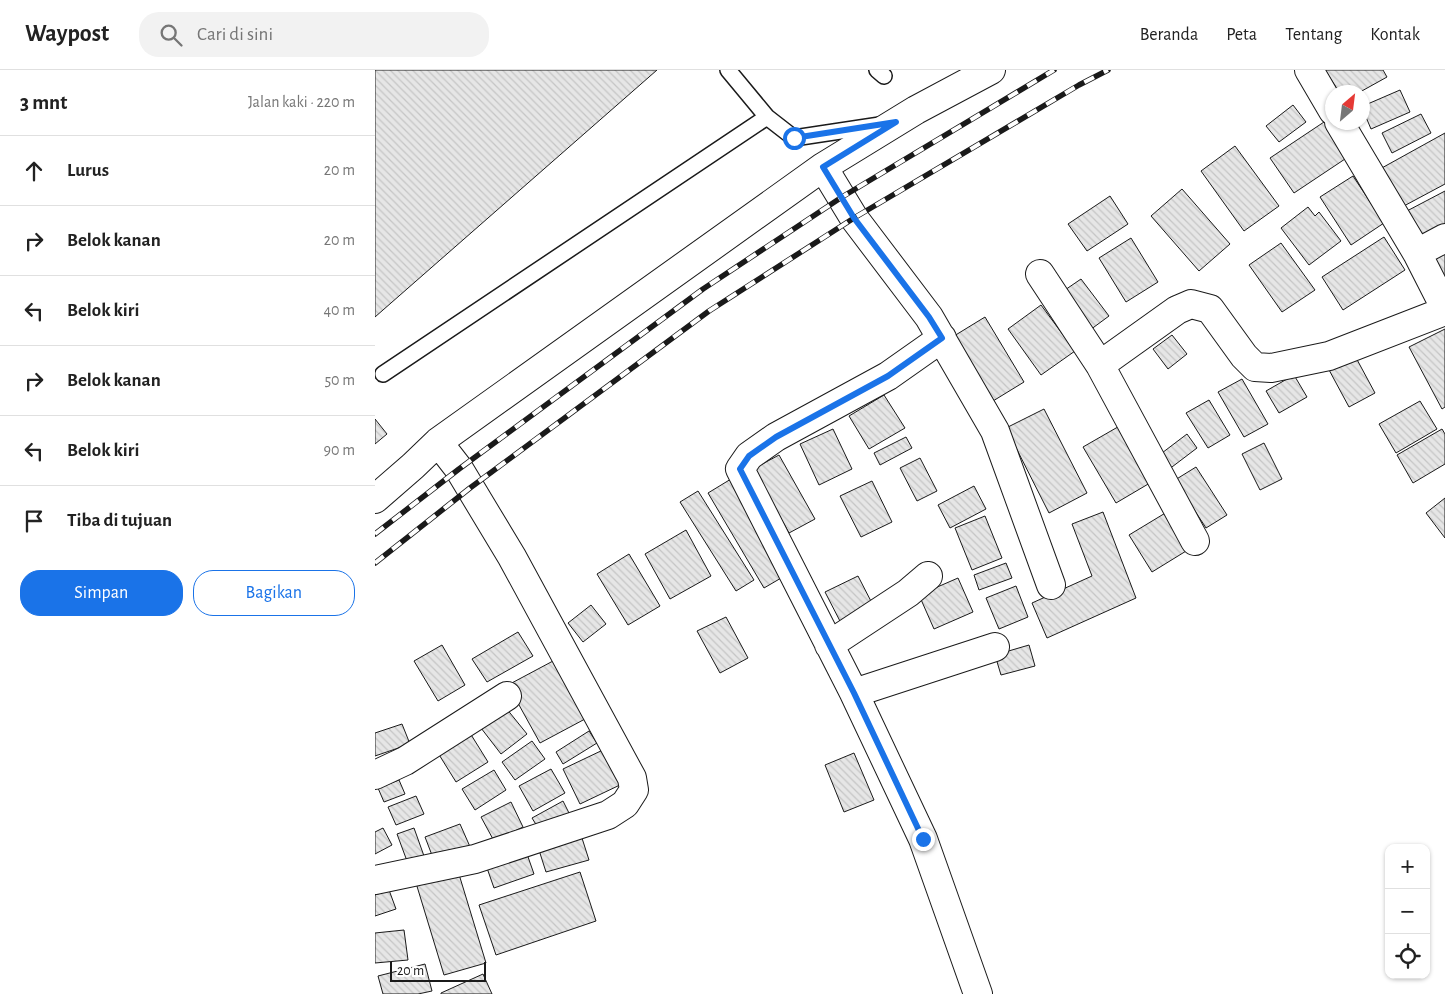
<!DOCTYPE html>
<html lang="id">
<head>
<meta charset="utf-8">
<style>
  :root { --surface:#fff; --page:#f2f2f2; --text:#222; --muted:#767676; --line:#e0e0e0; --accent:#1a73e8 }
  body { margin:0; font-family:"Alegreya Sans",sans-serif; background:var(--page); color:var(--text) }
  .controls { position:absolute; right:15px; bottom:15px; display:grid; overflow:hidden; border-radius:10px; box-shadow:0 1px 4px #0004 }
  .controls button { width:45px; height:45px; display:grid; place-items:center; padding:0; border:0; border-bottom:1px solid var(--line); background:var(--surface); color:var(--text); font:25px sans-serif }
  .compass { position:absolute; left:950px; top:15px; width:45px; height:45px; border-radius:50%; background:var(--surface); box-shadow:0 1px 4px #0004; rotate:28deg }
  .scale { position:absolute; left:15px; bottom:12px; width:96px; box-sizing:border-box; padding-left:5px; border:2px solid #1a1a1a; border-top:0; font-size:14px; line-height:18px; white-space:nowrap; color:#1a1a1a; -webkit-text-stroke:4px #fff; paint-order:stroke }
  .stop { position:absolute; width:15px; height:15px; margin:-11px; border:4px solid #1a73e8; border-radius:50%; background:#fff }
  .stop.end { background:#1a73e8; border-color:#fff; box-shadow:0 1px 5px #0008 }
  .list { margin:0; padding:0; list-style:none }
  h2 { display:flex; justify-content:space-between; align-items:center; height:65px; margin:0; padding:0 20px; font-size:21px }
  h2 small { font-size:16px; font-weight:400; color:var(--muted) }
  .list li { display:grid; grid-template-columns:32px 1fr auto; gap:15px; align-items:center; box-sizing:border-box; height:70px; padding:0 20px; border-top:1px solid var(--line) }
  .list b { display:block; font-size:19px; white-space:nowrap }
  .list em { font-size:16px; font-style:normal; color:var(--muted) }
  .actions { display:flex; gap:10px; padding:15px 20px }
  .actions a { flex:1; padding:11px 0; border:1px solid var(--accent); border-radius:20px; text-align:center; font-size:18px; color:var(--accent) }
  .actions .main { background:var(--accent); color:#fff }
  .icon { flex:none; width:28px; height:28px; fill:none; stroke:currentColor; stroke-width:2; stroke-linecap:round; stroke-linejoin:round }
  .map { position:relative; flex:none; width:1070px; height:924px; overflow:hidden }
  header { display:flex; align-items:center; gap:30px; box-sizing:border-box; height:70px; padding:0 25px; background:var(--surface); border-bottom:1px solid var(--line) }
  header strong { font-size:24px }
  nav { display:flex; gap:28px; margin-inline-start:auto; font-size:18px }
  .search { width:350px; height:45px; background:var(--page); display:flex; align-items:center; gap:12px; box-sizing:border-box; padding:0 18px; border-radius:20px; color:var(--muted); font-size:19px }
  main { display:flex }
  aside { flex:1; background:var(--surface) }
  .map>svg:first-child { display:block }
  .building { fill:url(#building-back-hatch); stroke:#1a1a1a }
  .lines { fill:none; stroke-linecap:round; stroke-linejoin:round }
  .lane-casing { stroke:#1a1a1a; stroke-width:18 }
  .street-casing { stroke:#1a1a1a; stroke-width:30 }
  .lane { stroke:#fff; stroke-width:15 }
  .street { stroke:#fff; stroke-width:28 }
  .rail-casing { stroke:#1a1a1a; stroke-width:5.5 }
  .rail { stroke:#fff; stroke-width:4; stroke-dasharray:11; stroke-linecap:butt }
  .route { stroke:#1a73e8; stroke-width:6 }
</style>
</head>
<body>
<header>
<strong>Waypost</strong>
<div class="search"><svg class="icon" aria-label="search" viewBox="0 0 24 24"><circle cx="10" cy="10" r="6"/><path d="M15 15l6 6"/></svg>Cari di sini</div>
<nav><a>Beranda</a><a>Peta</a><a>Tentang</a><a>Kontak</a></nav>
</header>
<main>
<aside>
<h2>3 mnt<small>Jalan kaki · 220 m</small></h2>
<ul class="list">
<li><svg class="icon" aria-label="ahead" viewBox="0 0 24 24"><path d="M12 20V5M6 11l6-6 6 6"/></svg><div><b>Lurus</b></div><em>20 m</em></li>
<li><svg class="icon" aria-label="right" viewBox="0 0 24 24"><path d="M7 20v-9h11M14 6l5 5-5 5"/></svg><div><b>Belok kanan</b></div><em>20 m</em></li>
<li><svg class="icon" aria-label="left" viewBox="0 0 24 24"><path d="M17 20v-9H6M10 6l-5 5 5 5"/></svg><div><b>Belok kiri</b></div><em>40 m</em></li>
<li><svg class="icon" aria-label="right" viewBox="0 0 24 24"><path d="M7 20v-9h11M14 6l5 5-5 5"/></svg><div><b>Belok kanan</b></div><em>50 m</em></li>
<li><svg class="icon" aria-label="left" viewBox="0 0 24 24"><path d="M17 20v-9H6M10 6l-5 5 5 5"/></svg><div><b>Belok kiri</b></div><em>90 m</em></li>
<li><svg class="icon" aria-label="arrive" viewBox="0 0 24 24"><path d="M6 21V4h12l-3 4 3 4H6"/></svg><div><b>Tiba di tujuan</b></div></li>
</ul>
<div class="actions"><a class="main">Simpan</a><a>Bagikan</a></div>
</aside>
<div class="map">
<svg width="1070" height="924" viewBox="0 0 1070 924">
  <defs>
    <pattern id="building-back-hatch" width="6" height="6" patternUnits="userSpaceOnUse" patternTransform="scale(1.25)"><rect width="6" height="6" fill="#e6e6e6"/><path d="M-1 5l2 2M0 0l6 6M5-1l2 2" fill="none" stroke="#c5c5c5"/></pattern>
  </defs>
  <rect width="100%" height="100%" fill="#fff"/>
  <path class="building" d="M0 0H282L0 247Z
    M950 0H1008L1012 7 985 22H964Z
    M1025 20 1035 42 996 59 988 40V36Z
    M918 35 931 52 904 72 891 56Z
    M1046 44 1056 63 1017 83 1007 63Z
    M952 50 976 85 919 123 895 88Z
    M1070 63V114L1027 137 1005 99Z
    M860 76 904 136 869 161 826 101Z
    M978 106 1009 153 976 175 945 127Z
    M807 119 855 174 824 201 776 146Z
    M1070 121V165L1048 176 1030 142Z
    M735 126 753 154 712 181 693 154Z
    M933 137 940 146 944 142 966 171 934 195 906 158Z
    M1009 167 1030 200 968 240 947 207Z
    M756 168 783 212 751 232 724 188Z
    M906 173 940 220 907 242 874 195Z
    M1070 177V214L1056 183Z
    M706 209 734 246 715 260 687 222Z
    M666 235 700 281 666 305 633 259Z
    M610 247 649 312 618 331 579 266Z
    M1070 259V337L1067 339 1034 277Z
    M797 265 812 284 793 299 778 279Z
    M979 284 1000 323 974 337 953 298Z
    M919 305 932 327 904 343 891 321Z
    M867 309 893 354 869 367 843 322Z
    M509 325 530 358 494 379 474 346Z
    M834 330 855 365 833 378 811 343Z
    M1045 331 1062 359 1021 383 1004 354Z
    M669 339 712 423 674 443 631 358Z
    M0 349 12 364 0 374Z
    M748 354 780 410 741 433 708 377Z
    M458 359 477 399 444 415 425 374Z
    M1067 359 1070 364V394L1038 413 1022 385Z
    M812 364 822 378 793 400 783 386Z
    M531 367 537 378 505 395 499 383Z
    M889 373 907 409 885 420 867 384Z
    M404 385 440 449 414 463 378 399Z
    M545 388 562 421 542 431 525 398Z
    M821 397 852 445 831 458 800 410Z
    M356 409 413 504 389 518 333 423Z
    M497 411 517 452 486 467 465 426Z
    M599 416 611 439 575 458 563 435Z
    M323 421 379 510 361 521 305 432Z
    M1070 428V468L1051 443Z
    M728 442 761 528 672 568 657 533 717 506 697 454Z
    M792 442 816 478 777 502 754 465Z
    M610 446 627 488 597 500 580 458Z
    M311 460 336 506 295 529 270 484Z
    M254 484 285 536 253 555 222 504Z
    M631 493 637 508 604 520 599 505Z
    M483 506 500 539 467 555 450 522Z
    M583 508 598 542 559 559 544 525Z
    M641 516 653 547 624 559 611 528Z
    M216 535 231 554 208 572 193 553Z
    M351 547 373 588 345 603 322 561Z
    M143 562 158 586 112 612 97 589Z
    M67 575 90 615 63 631 39 591Z
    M654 575 660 596 626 605 620 585Z
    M178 591 210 649 165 673 133 615Z
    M131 638 152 664 126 684 106 658Z
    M27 654 35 674 0 686V663Z
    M214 661 222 673 188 694 181 682Z
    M95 663 113 692 81 712 63 683Z
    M157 671 170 689 140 710 127 692Z
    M230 679 247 714 205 734 188 699Z
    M479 683 499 730 469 742 450 695Z
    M176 699 190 723 158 741 144 716Z
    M119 700 131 720 100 740 87 719Z
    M24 710 30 724 9 732 3 718Z
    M41 726 49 744 21 755 13 737Z
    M188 731 195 745 165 761 157 748Z
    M136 732 148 757 119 771 106 747Z
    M85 754 96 779 60 793 50 767Z
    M8 758 17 775 0 784V762Z
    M39 758 49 786 32 791 22 764Z
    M206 765 214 790 171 802 163 777Z
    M152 784 159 804 119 818 112 798Z
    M83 801 111 893 69 905 41 813Z
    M205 802 221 851 121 885 104 835Z
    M14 820 21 839 0 846V825Z
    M29 860 33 890 0 893V863Z
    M50 894 57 921 43 924H8L3 906Z
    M108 904 117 924H66V923Z"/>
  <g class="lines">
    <defs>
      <path id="lane" d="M353 0 392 47
        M502 0 509 6
        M8 304 392 47 419 68 505 55"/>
      <path id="street" d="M934 0 958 41
        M964 52 1042 183 1070 238
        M448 97 479 148 554 247 620 361 676 515
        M1042 183 1070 168
        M665 204 725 295 802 240 816 234 835 239 869 286 880 297 896 298 954 286 1070 241
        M567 268 513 306 401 367 374 386 365 399 479 623 620 577
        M725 295 820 471
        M0 429 38 396 63 372 448 97 541 40 616 0
        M454 575 533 523 553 506
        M479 623 548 769 603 924
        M0 705 30 691 132 626
        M0 810 100 789 233 745 250 734 259 720 257 708 137 487 84 399 63 372"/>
    </defs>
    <use href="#lane" class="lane-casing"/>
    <use href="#street" class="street-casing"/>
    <use href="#lane" class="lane"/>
    <use href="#street" class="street"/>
    <defs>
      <path id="rail" d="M0 464 84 399 328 219 467 127 679 0
        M0 493 95 418 334 241 479 148 704 15 733 0"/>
    </defs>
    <use href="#rail" class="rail-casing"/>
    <use href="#rail" class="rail"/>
  </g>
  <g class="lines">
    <path class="route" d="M419 68 521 52 448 97 479 148 554 247 567 268 513 306 401 367 374 386 365 399 479 623 548 769"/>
  </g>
</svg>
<div class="controls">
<button>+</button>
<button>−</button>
<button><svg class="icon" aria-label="locate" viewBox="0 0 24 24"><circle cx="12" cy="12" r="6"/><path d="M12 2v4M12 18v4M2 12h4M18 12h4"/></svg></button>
</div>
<svg class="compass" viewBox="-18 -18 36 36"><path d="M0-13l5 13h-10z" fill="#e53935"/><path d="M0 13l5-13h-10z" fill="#767676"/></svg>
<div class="scale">20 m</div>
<div class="stop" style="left:419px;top:68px"></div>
<div class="stop end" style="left:548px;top:769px"></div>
</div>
</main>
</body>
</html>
